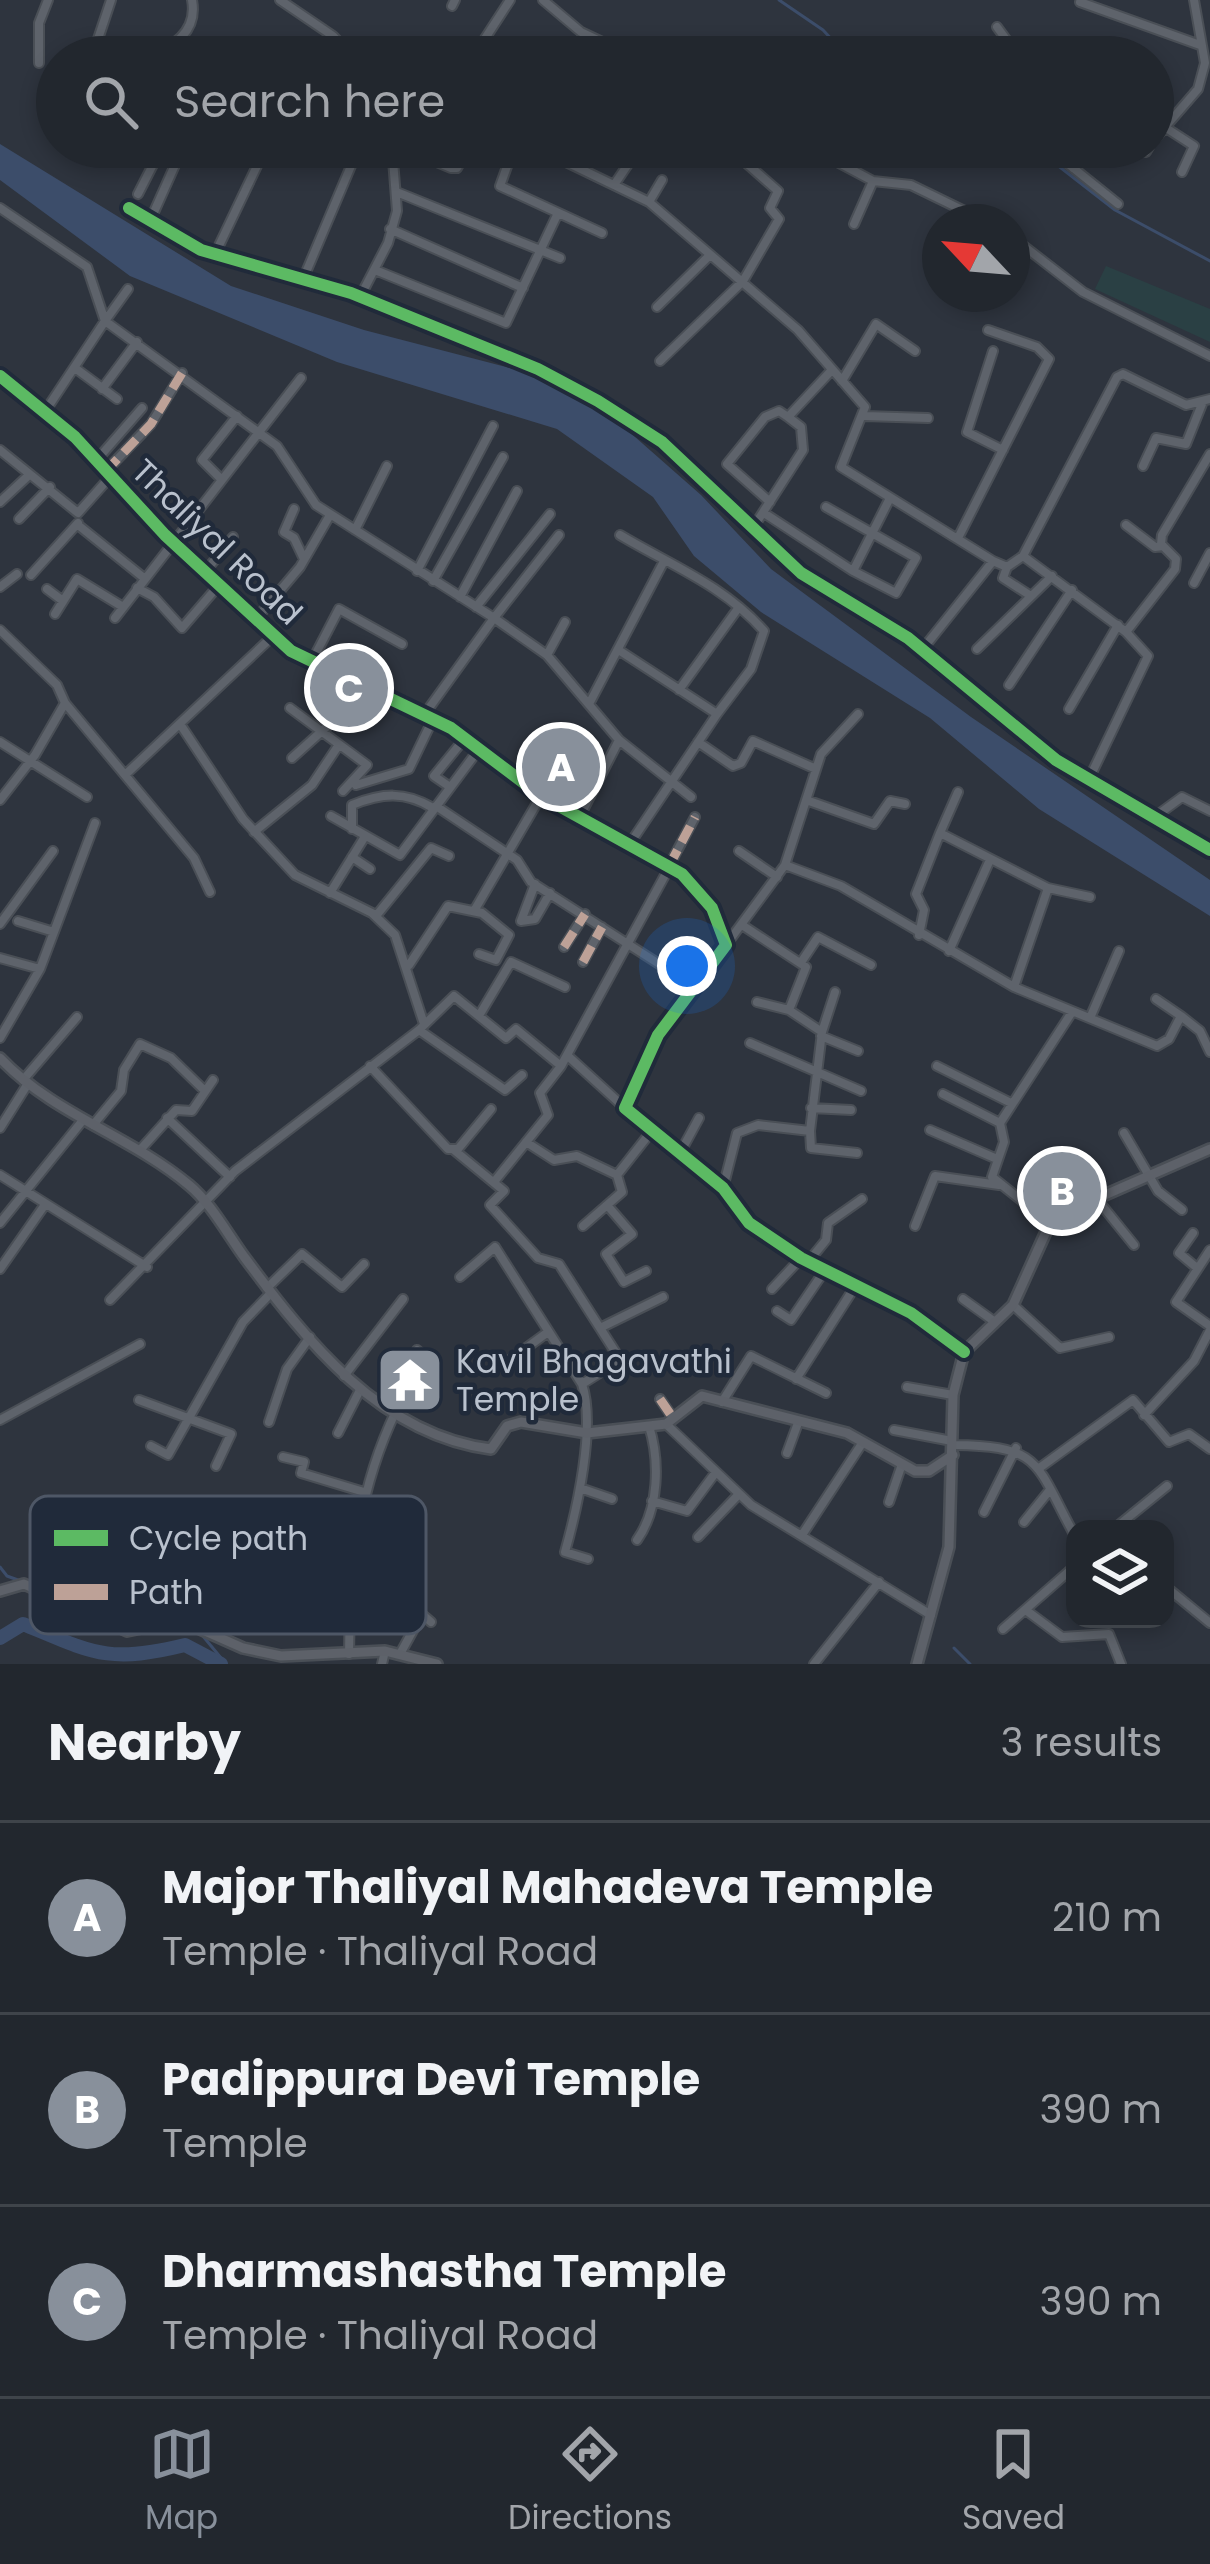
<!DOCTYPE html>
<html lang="en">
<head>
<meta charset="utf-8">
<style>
  :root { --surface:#22272e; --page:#2e333a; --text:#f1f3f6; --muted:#a2a5aa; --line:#3f444a; --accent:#88909b }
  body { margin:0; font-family:Poppins,sans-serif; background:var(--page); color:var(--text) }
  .controls { position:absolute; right:36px; bottom:36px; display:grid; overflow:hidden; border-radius:24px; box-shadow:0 6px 18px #0003 }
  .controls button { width:108px; height:108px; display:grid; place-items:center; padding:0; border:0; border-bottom:3px solid var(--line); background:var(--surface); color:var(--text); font:60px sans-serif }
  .compass { position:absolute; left:922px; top:204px; width:108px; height:108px; border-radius:50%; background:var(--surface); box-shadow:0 6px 18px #0003; rotate:296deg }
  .you { position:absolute; left:687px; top:966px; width:42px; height:42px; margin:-30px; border:9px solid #fff; border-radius:50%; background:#1a73e8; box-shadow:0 0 0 18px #1a73e833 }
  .badge { display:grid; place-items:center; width:78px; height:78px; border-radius:50%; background:var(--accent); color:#fff; font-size:39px; font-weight:700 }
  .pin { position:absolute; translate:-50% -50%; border:6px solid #fff; box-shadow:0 3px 12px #0006 }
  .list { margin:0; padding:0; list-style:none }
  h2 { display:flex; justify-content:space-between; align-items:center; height:156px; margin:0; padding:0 48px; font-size:51px }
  h2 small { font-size:39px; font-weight:400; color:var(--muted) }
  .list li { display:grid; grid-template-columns:78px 1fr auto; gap:36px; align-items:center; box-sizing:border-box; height:192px; padding:0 48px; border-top:3px solid var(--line) }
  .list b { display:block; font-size:45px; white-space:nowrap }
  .list p { margin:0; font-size:39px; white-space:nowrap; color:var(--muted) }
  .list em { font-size:39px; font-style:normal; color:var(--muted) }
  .icon { flex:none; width:66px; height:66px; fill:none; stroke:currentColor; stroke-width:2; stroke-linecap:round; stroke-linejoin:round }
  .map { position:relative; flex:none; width:1210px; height:1664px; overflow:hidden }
  .search { position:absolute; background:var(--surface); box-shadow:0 6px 18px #0003; left:36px; right:36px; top:36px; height:132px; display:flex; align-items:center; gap:30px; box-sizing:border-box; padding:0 42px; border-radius:66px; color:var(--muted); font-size:45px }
  .sheet { height:732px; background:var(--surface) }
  nav { display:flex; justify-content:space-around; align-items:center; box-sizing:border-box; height:168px; border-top:3px solid var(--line); background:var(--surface); font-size:33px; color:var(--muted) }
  nav a { display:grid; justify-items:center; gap:6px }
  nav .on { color:var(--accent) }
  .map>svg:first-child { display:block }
  .green { fill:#2a4044 }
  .water { fill:#3c4d6a }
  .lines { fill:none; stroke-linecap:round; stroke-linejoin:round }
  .stream { stroke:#3c4d6a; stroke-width:3 }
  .river { stroke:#3c4d6a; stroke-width:14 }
  .street-casing { stroke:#4a4f56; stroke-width:12 }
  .secondary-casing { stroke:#4a4f56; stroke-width:14 }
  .street { stroke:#5e636b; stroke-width:8 }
  .secondary { stroke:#5d6169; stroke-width:9 }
  .quiet { stroke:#bda197; stroke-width:9; stroke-dasharray:18 9; stroke-linecap:butt }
  .cycleway-casing { stroke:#202a3a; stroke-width:20 }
  .cycleway { stroke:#5cba63; stroke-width:12 }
  .labels { text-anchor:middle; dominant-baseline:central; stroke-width:9; stroke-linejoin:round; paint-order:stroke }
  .street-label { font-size:33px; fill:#b9c1cd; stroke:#202a3a }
  .poi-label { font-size:33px; fill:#b9c1cd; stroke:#202a3a; text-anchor:start }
  .key { fill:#202a3a; stroke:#4e5766; stroke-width:3 }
  .key-label { font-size:33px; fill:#b9c1cd }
</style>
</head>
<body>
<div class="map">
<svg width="1210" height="1664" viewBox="0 0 1210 1664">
  <rect width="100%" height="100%" fill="#2e343e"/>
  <path class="green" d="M1106 266 1210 309V342L1095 289Z"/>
  <path class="water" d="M0 144 231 286 364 330 544 377 626 429 701 495 771 569 971 717 1210 880V916L1039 809 930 718 761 612 694 556 653 497 557 429 337 362 130 276 0 180Z"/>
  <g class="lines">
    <path class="stream" d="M779 0 823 30 848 57
      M1034 147 1115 210 1210 261
      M0 1567 7 1576 81 1603 150 1582 175 1596 182 1615
      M202 1635 226 1664
      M954 1648 970 1664"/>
    <path class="river" d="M0 1638 23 1624C93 1653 108 1664 185 1645L221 1664"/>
    <defs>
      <path id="street" d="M111 0 98 39 133 57
        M280 0 333 36 353 57
        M543 0 581 32 634 57
        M1080 2 1200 45
        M452 6 455 0
        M997 27 1019 57
        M146 57C173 48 198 32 192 0
        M473 57 510 0
        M910 57H912
        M39 63V23L48 0
        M1163 126 1194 146 1182 172
        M1153 141 1198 89 1205 63 1194 0
        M92 147H101
        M401 147 451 168H457L467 150
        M514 147 500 186 602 233
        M535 147 649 202 798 330 865 407 841 467 993 561 1007 567 1023 556 1126 632 1175 569 1176 559 1161 544 1162 535 1210 454
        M809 147 873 181 911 185 987 222
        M1047 147 1118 204
        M1132 147 1146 152 1149 147
        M1073 168 1092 147
        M614 185 635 154
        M399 193 560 258
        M138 194 162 147
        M649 202 662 180
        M0 208 87 267 105 321 46 410
        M129 208 201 250 351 293 538 369 598 401 662 442 801 573 908 638 1056 760 1210 850
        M150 221 183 147
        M854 224 873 181
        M390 229 523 288
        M1012 237 1083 292 1210 356
        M215 254 266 147
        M375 270 506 323 558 213
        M304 277 359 147
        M128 289 105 321 277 446 316 505 494 618 424 715
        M360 297 388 243 397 211 392 147
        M657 307 709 256
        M993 351 967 432 1003 450
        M660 361 743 281 779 219 770 208 778 191 728 147
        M75 368 117 399
        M842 381 876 324 915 351
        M102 389 137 342
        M865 416 928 418
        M0 450 78 513 110 477
        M96 461 142 408
        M1143 466 1156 438 1186 444 1202 404
        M105 472 151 424 182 373
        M221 479 202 460 237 416
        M0 502 29 475
        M770 502 727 464 765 417 779 411 788 417
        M826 507 916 558 896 593 853 571 890 498
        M294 509 284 532 294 538 304 559
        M764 513 853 571
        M19 519 50 487
        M78 525 144 578
        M1126 525 1155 547 1163 546
        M355 530 387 466
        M751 531 803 450 801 427 788 417 830 372
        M559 535 494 618 547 655 619 740 691 797
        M620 535C672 566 723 585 764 631L751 669 717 714
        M959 536 1049 359 1037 347 988 330
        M1023 556 1117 377 1123 374 1186 405 1210 399
        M1007 567 1003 578 1031 596
        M417 571 493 426
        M205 572 233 537
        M31 575 78 523
        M433 581 503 457
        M1194 583 1210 553
        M0 587 17 574
        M137 588 154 597 182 628 219 585
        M47 589 63 601
        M460 597 517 491
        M476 607 550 514
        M55 614 77 579 123 607
        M115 618 301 378
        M256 619 300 567 330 515
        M0 630 57 685 65 703 35 755 0 800
        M977 649 1052 576
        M922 650 993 561
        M620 651 717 714 631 842
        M547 655 565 622
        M312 661 339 609 402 644
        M1009 685 1072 590
        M679 690 739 607
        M65 703 194 858 210 892
        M589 704 663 563
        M290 708 367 765 343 791
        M1069 709 1118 625
        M182 727 243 819 295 875 372 913 395 935 424 1024
        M0 742 87 797
        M698 742 733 766 741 763 753 741 816 769
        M292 758 352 704 362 685
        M125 775 274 635
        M355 779 356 785 409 769 433 719
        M1088 781 1148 656 1126 632
        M450 787 434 776 465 738
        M809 801 874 824 890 801 905 804
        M436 806 517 860 531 882 695 987
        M331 816 400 855 479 749
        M580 816 619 740
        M1152 819 1182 797 1210 811
        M352 829V805C382 793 405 791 433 808
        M254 832 312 785 338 746
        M940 833 958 792
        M739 851 777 877
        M352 857 370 869
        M785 865 821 754 858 714
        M669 866 695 817
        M535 884 521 921 535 919 550 893
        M330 893 364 838
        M474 911 541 796
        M376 916 431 848 449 856
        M18 921 54 932
        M0 924 53 851
        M742 925 806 967 789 1010 822 1032 810 1131
        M919 935 924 910 916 894 940 833 1048 888 1090 897
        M726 945 785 865 841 886 1014 987 1157 1046 1169 1039 1181 1016 1200 1031 1210 1052
        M564 947 585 914
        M949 951 989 862
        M0 958 40 969 95 823
        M802 961 818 937 871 965
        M583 962 602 927
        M409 965 448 906 482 913 509 935 496 960 479 954
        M1014 987 1048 888
        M1156 999 1181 1016
        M757 1002 789 1010
        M480 1014 511 962 565 987
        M1090 1018 1119 951
        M419 1030 505 1090 522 1075
        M822 1032 835 992
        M821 1036 858 1051
        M0 1038 40 969
        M750 1043 861 1091
        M569 1057 625 1108
        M370 1066 448 1149H458L491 1109
        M937 1066 1011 1103
        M23 1080 77 1017
        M943 1094 1000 1123
        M811 1108 851 1110
        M167 1118 230 1177
        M93 1125 121 1091 124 1070 140 1044 171 1058 204 1090
        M0 1128 27 1085
        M930 1130 997 1159
        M1124 1133 1158 1191 1182 1210
        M526 1142 554 1160 577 1156 617 1175
        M140 1150 176 1110 192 1111 213 1080
        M454 1150 504 1191 490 1205 538 1258 559 1264 616 1353 617 1362 582 1384
        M680 1153 699 1118
        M0 1175 147 1267
        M494 1182 548 1115 540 1093 561 1066
        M723 1188 737 1133 758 1125 810 1131 811 1148 857 1153
        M1096 1198 1134 1245
        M607 1205 632 1234 606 1254 624 1282 646 1271
        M0 1223 83 1120
        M1050 1223 992 1177 1004 1142 1000 1123 1072 1012
        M583 1226 622 1192 617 1175 650 1133
        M915 1226 935 1176 999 1185
        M1193 1233 1179 1253 1197 1268
        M1210 1250 1176 1302 1210 1326
        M808 1262 826 1240 828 1223 862 1199
        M0 1269 44 1206
        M460 1277 495 1247 582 1384C596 1426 577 1509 565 1552L588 1559
        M267 1288 302 1254 342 1287 364 1264
        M772 1289 801 1258
        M963 1299 995 1322
        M110 1300 235 1171 419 1030 454 996 506 1038 516 1029 561 1066 670 866
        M1013 1305 1060 1348 1109 1337
        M777 1311 791 1320 825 1270
        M600 1328 663 1297
        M507 1362 548 1332
        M344 1376 403 1299
        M796 1379 856 1285
        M414 1382 432 1397
        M907 1387 953 1395
        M660 1399 673 1418
        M139 1400 231 1434 216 1466
        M722 1402 751 1356 826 1393
        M393 1409 432 1363 417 1350
        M1144 1415 1194 1361 1210 1330
        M0 1420 140 1344
        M269 1422 287 1369 310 1337
        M666 1424 751 1505 931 1615
        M894 1430 952 1441
        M338 1433 360 1390
        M954 1445C1043 1446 1035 1463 1075 1536
        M151 1446 168 1455 243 1322 271 1293
        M787 1453 798 1423
        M283 1457 304 1462 301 1473 364 1492
        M1038 1469 1133 1400 1169 1442 1189 1434 1210 1449
        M580 1488 612 1499
        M652 1501 687 1511 716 1472
        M889 1502 901 1467
        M984 1512 1016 1448
        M1024 1522 1049 1491
        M1114 1529 1167 1486
        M802 1535 863 1442
        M698 1537 739 1494
        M637 1540C659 1509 660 1461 649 1426
        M220 1553 222 1589 228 1593C304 1592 367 1564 431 1622
        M1165 1586 1210 1623
        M350 1604 395 1618
        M1027 1611 1062 1637 1109 1634 1121 1664
        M1003 1629 1075 1566
        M349 1654C350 1568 358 1490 396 1411
        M400 1654 422 1614
        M382 1664 385 1651
        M814 1664 879 1582"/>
      <path id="secondary" d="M0 376 75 437 165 535 291 651 451 728 541 796 682 874 712 908 726 945 658 1035 625 1108 723 1188 749 1223 801 1258 911 1313 964 1352
        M0 1058C54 1115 129 1135 189 1185 211 1203 228 1235 245 1258 306 1340 380 1435 491 1449L507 1426 521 1422 587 1433 649 1426 666 1424 702 1396 847 1433 915 1471H929L953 1455
        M0 1591 24 1584 127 1631 180 1620 243 1648 281 1656 385 1651 437 1664
        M917 1664 949 1547 953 1395 964 1352 1013 1305 1050 1223 1059 1215 1210 1149"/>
    </defs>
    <use href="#street" class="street-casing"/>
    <use href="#secondary" class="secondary-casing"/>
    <use href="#street" class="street"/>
    <use href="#secondary" class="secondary"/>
    <path class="quiet" d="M105 472 151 424 182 373
      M669 866 695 817
      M564 947 585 914
      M583 962 602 927
      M660 1399 673 1418"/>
    <defs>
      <path id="cycleway" d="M129 208 201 250 351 293 538 369 598 401 662 442 801 573 908 638 1056 760 1210 850
        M0 376 75 437 165 535 291 651 451 728 541 796 682 874 712 908 726 945 658 1035 625 1108 723 1188 749 1223 801 1258 911 1313 964 1352"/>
    </defs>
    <use href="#cycleway" class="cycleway-casing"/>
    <use href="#cycleway" class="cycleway"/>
  </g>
  <defs>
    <symbol id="temple-square" viewBox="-11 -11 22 22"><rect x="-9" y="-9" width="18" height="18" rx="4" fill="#88909b" stroke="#202a3a"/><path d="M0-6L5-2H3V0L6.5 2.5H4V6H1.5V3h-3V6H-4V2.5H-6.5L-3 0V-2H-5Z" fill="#fff"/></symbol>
  </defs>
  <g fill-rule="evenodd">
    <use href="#temple-square" x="372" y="1342" width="76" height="76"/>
  </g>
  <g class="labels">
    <g class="street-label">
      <text transform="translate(217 542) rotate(44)">Thaliyal Road</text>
    </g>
    <g class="poi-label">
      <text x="456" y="1361">Kavil Bhagavathi<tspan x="456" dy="38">Temple</tspan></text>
    </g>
  </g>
  <rect x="30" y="1496" width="396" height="138" rx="18" class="key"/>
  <rect x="54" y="1530" width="54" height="16" fill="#5cba63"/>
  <rect x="54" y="1584" width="54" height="16" fill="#bda197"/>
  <g class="key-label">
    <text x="129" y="1550">Cycle path</text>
    <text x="129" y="1604">Path</text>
  </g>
</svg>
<div class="controls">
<button><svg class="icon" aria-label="layers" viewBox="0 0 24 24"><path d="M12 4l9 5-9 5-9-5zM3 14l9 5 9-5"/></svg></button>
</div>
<svg class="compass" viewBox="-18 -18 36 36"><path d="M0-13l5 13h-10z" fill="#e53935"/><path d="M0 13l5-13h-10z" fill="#a2a5aa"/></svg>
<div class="you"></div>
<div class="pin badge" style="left:561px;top:767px">A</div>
<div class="pin badge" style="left:1062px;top:1191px">B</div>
<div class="pin badge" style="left:349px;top:688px">C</div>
<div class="search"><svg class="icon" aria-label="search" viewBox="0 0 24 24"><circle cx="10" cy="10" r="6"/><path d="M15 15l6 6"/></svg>Search here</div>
</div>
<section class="sheet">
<h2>Nearby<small>3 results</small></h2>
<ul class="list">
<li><span class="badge">A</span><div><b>Major Thaliyal Mahadeva Temple</b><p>Temple · Thaliyal Road</p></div><em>210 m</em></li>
<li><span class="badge">B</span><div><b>Padippura Devi Temple</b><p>Temple</p></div><em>390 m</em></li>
<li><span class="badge">C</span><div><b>Dharmashastha Temple</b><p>Temple · Thaliyal Road</p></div><em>390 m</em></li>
</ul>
</section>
<nav>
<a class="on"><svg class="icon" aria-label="map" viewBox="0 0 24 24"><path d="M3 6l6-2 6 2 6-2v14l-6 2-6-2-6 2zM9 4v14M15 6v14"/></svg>Map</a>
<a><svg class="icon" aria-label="directions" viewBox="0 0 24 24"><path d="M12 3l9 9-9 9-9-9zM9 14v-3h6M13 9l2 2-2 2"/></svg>Directions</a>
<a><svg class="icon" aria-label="saved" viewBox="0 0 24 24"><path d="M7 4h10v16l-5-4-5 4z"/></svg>Saved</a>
</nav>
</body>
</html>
